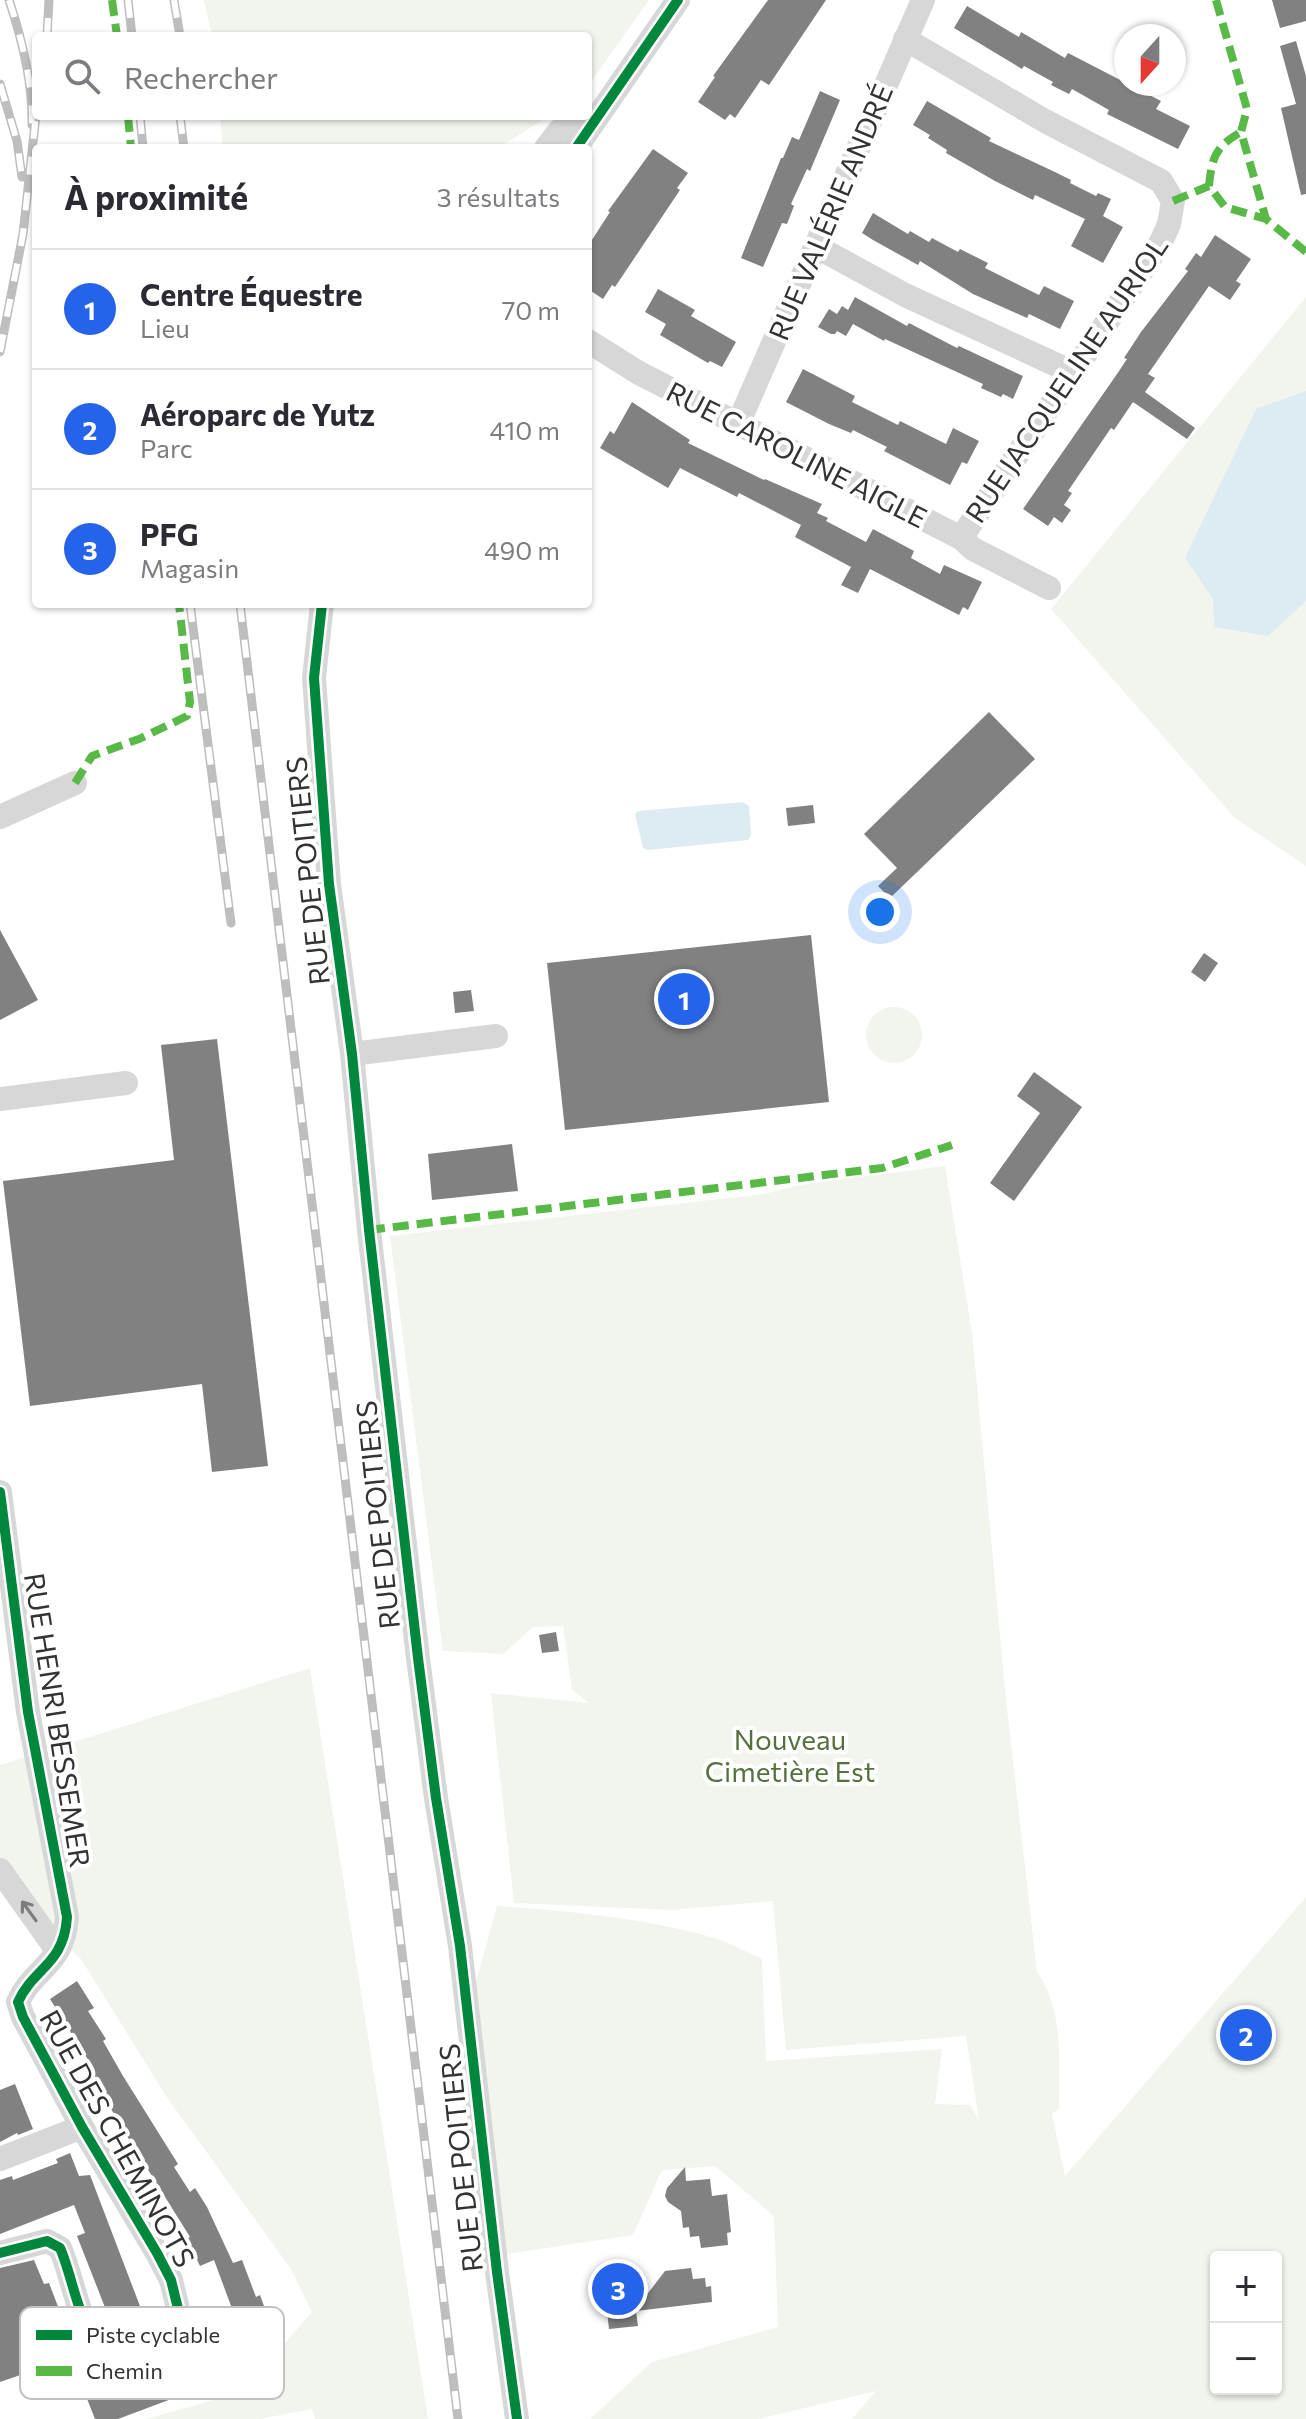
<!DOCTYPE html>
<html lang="fr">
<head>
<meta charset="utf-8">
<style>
  :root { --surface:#fff; --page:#f2f2f3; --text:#2b2b33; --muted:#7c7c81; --line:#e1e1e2; --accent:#2563eb }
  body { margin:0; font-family:Commissioner,sans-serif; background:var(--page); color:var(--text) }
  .controls { position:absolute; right:24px; bottom:24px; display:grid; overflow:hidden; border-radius:8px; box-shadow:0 2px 6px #0004 }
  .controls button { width:72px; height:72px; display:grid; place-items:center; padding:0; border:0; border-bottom:2px solid var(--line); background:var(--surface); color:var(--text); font:40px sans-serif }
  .compass { position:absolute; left:1114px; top:24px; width:72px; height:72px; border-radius:50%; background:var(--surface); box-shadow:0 2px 6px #0004; rotate:201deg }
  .you { position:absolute; left:880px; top:912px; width:28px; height:28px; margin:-20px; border:6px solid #fff; border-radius:50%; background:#1a73e8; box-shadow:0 0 0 12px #1a73e833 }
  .badge { display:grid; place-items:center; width:52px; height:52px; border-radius:50%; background:var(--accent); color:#fff; font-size:26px; font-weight:700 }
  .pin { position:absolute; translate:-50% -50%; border:4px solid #fff; box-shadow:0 2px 8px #0006 }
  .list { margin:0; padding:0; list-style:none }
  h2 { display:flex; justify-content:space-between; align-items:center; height:104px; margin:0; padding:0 32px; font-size:34px }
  h2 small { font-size:26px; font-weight:400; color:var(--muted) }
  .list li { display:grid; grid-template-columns:52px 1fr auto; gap:24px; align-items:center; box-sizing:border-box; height:120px; padding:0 32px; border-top:2px solid var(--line) }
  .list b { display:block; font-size:30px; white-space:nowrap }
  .list p { margin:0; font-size:26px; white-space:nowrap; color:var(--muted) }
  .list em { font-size:26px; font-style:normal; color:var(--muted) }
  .icon { flex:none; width:44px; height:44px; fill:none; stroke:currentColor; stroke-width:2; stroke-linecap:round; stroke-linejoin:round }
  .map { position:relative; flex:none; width:1306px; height:2419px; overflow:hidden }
  .search { position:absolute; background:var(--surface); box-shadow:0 2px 6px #0004; left:32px; top:32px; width:560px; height:88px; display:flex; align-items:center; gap:20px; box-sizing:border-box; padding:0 28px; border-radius:8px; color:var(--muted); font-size:30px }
  .panel { position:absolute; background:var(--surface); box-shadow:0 2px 6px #0004; left:32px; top:144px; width:560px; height:464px; border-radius:8px }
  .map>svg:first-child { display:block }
  .green { fill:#f1f5ed; fill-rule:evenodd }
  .water { fill:#ddebf3 }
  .building { fill:#818181 }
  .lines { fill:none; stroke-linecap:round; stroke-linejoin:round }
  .minor { stroke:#d7d7d7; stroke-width:24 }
  .rail-casing { stroke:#bebebe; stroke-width:9 }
  .rail { stroke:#fff; stroke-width:6; stroke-dasharray:18; stroke-linecap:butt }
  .quiet { stroke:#58b947; stroke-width:8; stroke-dasharray:16 8; stroke-linecap:butt }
  .cycleway-casing { stroke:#fff; stroke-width:15 }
  .cycleway { stroke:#00873e; stroke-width:10 }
  .oneway { stroke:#7d7d7d }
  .labels { text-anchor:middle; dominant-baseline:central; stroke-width:8; stroke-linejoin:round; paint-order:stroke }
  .street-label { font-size:28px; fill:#333; stroke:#fff }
  .park-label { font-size:28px; fill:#56703f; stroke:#fff }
  .key { fill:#fff; stroke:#c2c2c2; stroke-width:2 }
  .key-label { font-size:22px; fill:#333 }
</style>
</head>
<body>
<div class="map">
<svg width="1306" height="2419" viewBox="0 0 1306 2419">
  <rect width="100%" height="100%" fill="#fff"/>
  <path class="green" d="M204 0H649L588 86V36H212Z
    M220 116H549L498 148H223Z
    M1306 297V866L1235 818 1051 609Z
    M866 1035a28 28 0 1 1 56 0a28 28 0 1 1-56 0Z
    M945 1166 972 1333 1006 1700 1037 1972C1064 2009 1059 2063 1059 2108L1052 2114 1065 2176 1306 1897V2419H852L876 2391 758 2419H590L652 2362 778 2327 774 2216 715 2166 662 2170 633 2235 500 2255 469 2007 497 1906C568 1911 643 1918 711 1937 729 1942 746 1952 762 1959L766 2061 942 2049 935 2104 970 2105 979 2120 966 2036 786 2050 773 1901 672 1910 514 1903 491 1693 589 1703 572 1690 563 1626 533 1627 503 1654 443 1651 390 1236 764 1194 799 1185ZM1216 2257H1276V2389H1216Z
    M310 1668 428 2419H315L312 2409 260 2419H146L242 2392 312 2312 291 2269 166 2096 81 1959 54 1933 0 1864V1765Z"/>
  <path class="water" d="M1306 391V601L1268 636 1214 627 1213 599 1185 558 1256 409Z
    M743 802 749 806 751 835 748 840 648 850 643 848 635 814 638 811Z"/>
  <path class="building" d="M768 0H826L769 85 761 80 735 118 730 114 725 120 698 102 715 77 713 76Z
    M1272 0H1306V21L1280 28Z
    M967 6 1019 37 1021 32 1065 58 1068 53 1161 101 1156 109 1190 126 1178 149 1107 114 1109 110 1072 89 1069 94 1051 85 1053 82 1024 66 1022 69 954 28Z
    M1296 41 1306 76V194L1301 195 1281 108 1296 104 1280 46Z
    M820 91 840 100 810 171 807 169 791 204 794 206 787 224 782 223 763 267 741 258 781 158H783L792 137 799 140Z
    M927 101 991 138 989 141 1057 173 1071 180 1070 183 1096 196 1098 193 1111 199 1103 216 1123 227 1103 263 1071 246 1085 219 1035 195 1033 200 995 181 946 153 947 150 928 138 930 135 913 125Z
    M653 149 688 173 677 188 680 190 615 287 612 285 603 299 588 289V246L610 212 608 211Z
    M873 213 908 234 910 231 929 242 932 238 958 252 960 249 988 263 985 268 1039 295 1044 286 1074 301 1060 329 1029 314 1027 318 973 294 920 261 918 265 873 240 862 233Z
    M1215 235 1251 259 1236 281 1241 284 1230 300 1209 286 1148 374 1155 378 1145 392 1195 428 1187 439 1133 402 1114 430 1111 428 1068 491 1072 493 1064 505 1071 510 1062 523 1054 517 1048 526 1023 509 1117 374 1127 359 1124 358 1141 332 1188 271 1185 269 1196 253 1201 257Z
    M658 289 695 310 691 316 736 342 722 367 710 361 708 363 660 335 666 324 645 312Z
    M855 297 907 326 909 323 957 348 959 346 1023 376 1013 399 1003 394 1001 397 981 388 983 384 885 339 884 341 853 324 846 336 837 331 835 334H831L818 327 829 309 837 314 842 306 848 310Z
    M803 369 855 396 852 402 898 425 900 421 946 444 953 428 979 441 967 464 962 462 950 485 884 451 887 447 853 430 851 433 829 424 786 402Z
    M632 402 690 440 688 443 764 480 765 479 822 504 817 513 828 518 826 521 866 542 873 529 914 551 911 558 940 574 944 565 982 582 968 610 963 607 959 615 870 569 858 593 841 585 851 567 795 537 801 525 739 493 737 497 680 468 668 488 600 448 610 431 614 434Z
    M989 712 1035 759 890 898 878 886 897 868 864 834Z
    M813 805 815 823 788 826 786 808Z
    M0 930 38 1000 0 1020Z
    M811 935 829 1102 565 1130 547 963Z
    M1204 953 1218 963 1205 982 1191 972Z
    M471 990 474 1011 455 1013 453 992Z
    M217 1039 268 1466 212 1472 202 1384 30 1406 3 1181 174 1160 161 1045Z
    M1034 1072 1082 1107 1014 1201 990 1183 1040 1113 1017 1096Z
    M512 1144 518 1191 432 1200 428 1154Z
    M556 1632 559 1651 542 1653 539 1635Z
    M77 1981 94 2008 88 2011 106 2039 103 2041 123 2076 178 2164 174 2167 190 2192 195 2188 207 2207 233 2263 242 2260 256 2297 260 2295 269 2320 243 2330 240 2321 237 2322 214 2260 200 2266 187 2239 190 2237 117 2120 108 2103 110 2101 89 2068 92 2066 50 1999Z
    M15 2084 33 2129 18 2135 17 2133 0 2142V2090Z
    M70 2153 79 2176 90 2175 151 2335 132 2344H129L125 2335 117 2338 77 2236 85 2233 74 2205 0 2234V2180L12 2176 13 2180 58 2163 56 2159Z
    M685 2167 686 2181 710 2179 712 2196 727 2194 731 2232 727 2233 728 2245 701 2248 699 2236 690 2237 689 2227 683 2228 681 2211 668 2202 665 2196 667 2188Z
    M34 2260 44 2284 49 2283 85 2377 43 2393 41 2389 36 2390 29 2372 0 2382V2268Z
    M691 2268 693 2279 705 2278 706 2287 711 2286 712 2302 636 2311 638 2326 609 2329 605 2294 613 2283 628 2281 645 2297 665 2271Z
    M173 2362 176 2369 189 2364 198 2389 118 2419H95L84 2391 103 2384 105 2388Z"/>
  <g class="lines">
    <path class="minor" d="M905 39 1045 121 1161 181 1173 201 1169 224 1161 242 961 538
      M546 148 559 131 590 126
      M576 148 678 0
      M817 247 905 295 1072 372
      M588 341 639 373 961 538 973 549 1049 588
      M738 424 923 0
      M322 604 314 678 329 884 352 1054 369 1230 418 1658 436 1798 460 1946 497 2272 517 2419
      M0 817 75 783
      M352 1054 496 1036
      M0 1099 126 1083
      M0 1492 28 1712 67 1917C64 1965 33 1968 18 2002L23 2017 82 2127 157 2253 171 2280 182 2325C170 2341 158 2351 138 2358 85 2377 76 2282 60 2248L47 2241 0 2253
      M0 1870 54 1946 55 1953
      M0 2159 82 2127"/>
    <defs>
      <path id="rail" d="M9 0C22 39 33 84 32 125
        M128 0 132 36
        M174 0 180 36
        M47 36 49 0
        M0 84 17 141 22 177
        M140 116 143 148
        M180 116 184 148
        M0 352 23 234 36 115
        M190 604 231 923
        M240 604 458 2419"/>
    </defs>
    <use href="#rail" class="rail-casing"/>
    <use href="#rail" class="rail"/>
    <path class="quiet" d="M112 0 117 36
      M1216 0 1247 109 1241 132 1266 219 1306 252
      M128 116 131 148
      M1209 186C1212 157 1215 147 1241 132
      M1173 201 1209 186 1225 207 1266 219
      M75 783 92 756 139 739 187 716 190 702 179 604
      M369 1230 882 1168 952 1145"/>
    <defs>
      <path id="cycleway" d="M576 148 678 0
        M322 604 314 678 329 884 352 1054 369 1230 418 1658 436 1798 460 1946 497 2272 517 2419
        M0 1492 28 1712 67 1917C64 1965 33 1968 18 2002L23 2017 82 2127 157 2253 171 2280 182 2325C170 2341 158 2351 138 2358 85 2377 76 2282 60 2248L47 2241 0 2253"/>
    </defs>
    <use href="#cycleway" class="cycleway-casing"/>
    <use href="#cycleway" class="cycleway"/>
  </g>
  <defs><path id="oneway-shaft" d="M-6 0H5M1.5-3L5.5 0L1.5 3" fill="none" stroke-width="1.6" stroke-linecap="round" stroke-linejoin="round" transform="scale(2)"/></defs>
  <use class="oneway" href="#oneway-shaft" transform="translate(29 1911) rotate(-126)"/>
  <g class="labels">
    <g class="street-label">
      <text transform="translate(830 212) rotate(-67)">RUE VALÉRIE ANDRÉ</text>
      <text transform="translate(1066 379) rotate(-56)">RUE JACQUELINE AURIOL</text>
      <text transform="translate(797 454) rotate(27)">RUE CAROLINE AIGLE</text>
      <text transform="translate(307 871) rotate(-96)">RUE DE POITIERS</text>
      <text transform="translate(377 1515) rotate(-96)">RUE DE POITIERS</text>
      <text transform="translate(58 1720) rotate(81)">RUE HENRI BESSEMER</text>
      <text transform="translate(118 2138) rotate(61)">RUE DES CHEMINOTS</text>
      <text transform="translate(460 2158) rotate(-96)">RUE DE POITIERS</text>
    </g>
    <g class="park-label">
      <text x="790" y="1739">Nouveau<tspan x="790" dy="32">Cimetière Est</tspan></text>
    </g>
  </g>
  <rect x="20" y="2307" width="264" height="92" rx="12" class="key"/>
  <rect x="36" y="2330" width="36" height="10" fill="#00873e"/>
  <rect x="36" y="2366" width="36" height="10" fill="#58b947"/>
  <g class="key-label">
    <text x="86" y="2343">Piste cyclable</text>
    <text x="86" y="2379">Chemin</text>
  </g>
</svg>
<div class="controls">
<button>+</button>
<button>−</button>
</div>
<svg class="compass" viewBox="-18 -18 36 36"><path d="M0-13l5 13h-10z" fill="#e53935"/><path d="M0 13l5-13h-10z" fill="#7c7c81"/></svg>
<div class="you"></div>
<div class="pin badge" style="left:684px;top:999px">1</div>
<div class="pin badge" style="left:1246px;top:2035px">2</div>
<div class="pin badge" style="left:618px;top:2289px">3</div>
<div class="search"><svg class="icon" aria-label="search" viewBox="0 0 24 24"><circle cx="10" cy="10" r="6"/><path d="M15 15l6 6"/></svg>Rechercher</div>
<section class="panel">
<h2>À proximité<small>3 résultats</small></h2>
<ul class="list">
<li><span class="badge">1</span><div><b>Centre Équestre</b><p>Lieu</p></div><em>70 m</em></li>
<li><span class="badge">2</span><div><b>Aéroparc de Yutz</b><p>Parc</p></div><em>410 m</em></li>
<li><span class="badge">3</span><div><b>PFG</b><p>Magasin</p></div><em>490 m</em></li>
</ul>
</section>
</div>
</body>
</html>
